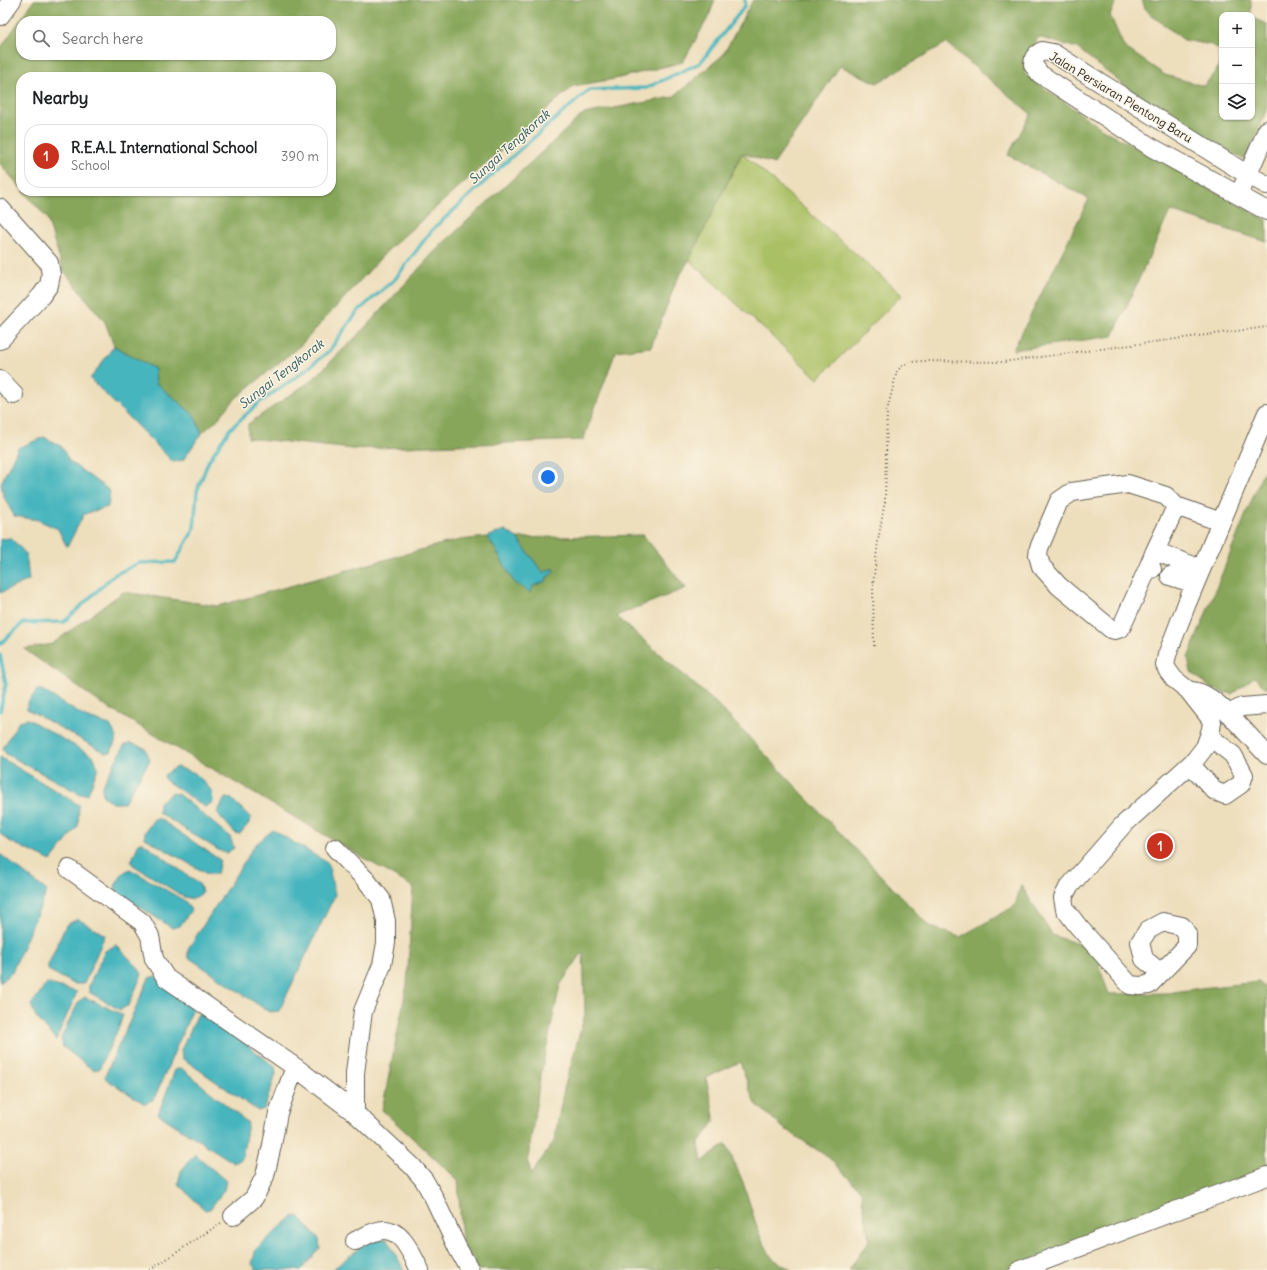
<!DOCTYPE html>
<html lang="en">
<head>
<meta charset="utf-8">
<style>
  :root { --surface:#fff; --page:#f2f2f2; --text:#202124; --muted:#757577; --line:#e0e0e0; --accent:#c8321e }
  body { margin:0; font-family:Delius,sans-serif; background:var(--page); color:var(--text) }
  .controls { position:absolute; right:12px; top:12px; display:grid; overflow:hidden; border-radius:8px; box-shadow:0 1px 3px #0004 }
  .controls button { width:36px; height:36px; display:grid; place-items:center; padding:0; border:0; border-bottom:1px solid var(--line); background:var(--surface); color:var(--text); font:20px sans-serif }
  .you { position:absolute; left:548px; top:477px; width:14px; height:14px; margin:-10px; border:3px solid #fff; border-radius:50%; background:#1a73e8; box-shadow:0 0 0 6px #1a73e833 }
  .badge { display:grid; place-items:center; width:26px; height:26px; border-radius:50%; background:var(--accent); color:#fff; font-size:13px; font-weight:700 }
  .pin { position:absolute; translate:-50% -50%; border:2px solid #fff; box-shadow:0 1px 4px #0006 }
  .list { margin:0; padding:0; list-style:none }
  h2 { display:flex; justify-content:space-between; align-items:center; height:52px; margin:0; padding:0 16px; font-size:17px }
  h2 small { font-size:13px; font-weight:400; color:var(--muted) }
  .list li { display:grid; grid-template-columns:26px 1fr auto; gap:12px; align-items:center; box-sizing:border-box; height:64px; margin:0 8px 8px; padding:0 8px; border:1px solid var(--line); border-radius:16px }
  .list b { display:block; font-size:15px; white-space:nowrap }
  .list p { margin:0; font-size:13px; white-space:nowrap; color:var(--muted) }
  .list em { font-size:13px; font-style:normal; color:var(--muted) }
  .icon { flex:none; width:22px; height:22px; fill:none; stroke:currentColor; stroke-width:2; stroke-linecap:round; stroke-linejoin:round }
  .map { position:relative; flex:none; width:1267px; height:1270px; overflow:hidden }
  .search { position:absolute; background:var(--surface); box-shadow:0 1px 3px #0004; left:16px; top:16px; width:320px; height:44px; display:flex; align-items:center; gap:10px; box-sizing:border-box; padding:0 14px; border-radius:16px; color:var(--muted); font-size:15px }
  .panel { position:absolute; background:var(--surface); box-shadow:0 1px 3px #0004; left:16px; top:72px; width:320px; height:124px; border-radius:16px }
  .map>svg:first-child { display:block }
  .green { fill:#aac065; stroke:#636e40 }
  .forest { fill:#87a65a; stroke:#52613b; fill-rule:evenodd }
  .water { fill:#46b5be; stroke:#31686d }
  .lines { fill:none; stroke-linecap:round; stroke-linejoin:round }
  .stream { stroke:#46b5be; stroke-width:3.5 }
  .minor-casing { stroke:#656054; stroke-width:20 }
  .path { stroke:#656054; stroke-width:2; stroke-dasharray:1 3; stroke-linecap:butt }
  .minor { stroke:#fff; stroke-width:18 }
  .labels { text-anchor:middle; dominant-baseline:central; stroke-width:3; stroke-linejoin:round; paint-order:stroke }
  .street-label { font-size:12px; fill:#1c1c1c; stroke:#fcf5e5 }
  .water-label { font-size:13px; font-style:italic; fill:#2d595d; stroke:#fcf5e5 }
</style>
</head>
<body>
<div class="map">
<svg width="1267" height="1270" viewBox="0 0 1267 1270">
  <rect width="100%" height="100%" fill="#fcf5e5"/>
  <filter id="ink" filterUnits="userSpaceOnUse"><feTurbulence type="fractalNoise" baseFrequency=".025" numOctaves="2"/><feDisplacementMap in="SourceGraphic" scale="8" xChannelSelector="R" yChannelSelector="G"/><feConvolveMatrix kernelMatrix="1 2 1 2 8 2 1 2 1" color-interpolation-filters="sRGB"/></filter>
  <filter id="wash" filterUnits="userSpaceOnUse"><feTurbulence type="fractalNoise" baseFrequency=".012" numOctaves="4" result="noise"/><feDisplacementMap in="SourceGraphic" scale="16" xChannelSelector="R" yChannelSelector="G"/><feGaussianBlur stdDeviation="0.9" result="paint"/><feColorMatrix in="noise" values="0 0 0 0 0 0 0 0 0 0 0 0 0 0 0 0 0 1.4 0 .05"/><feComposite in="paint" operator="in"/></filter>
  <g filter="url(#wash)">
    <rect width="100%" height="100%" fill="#eddebc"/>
    <path class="green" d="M742 153 902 295 818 379 689 260Z"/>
    <path class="forest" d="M34 0H715L709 16 683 62 615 79 573 86 388 250 302 344 236 398 216 421 202 433 194 415 156 383 155 369 114 346 105 322 63 270 47 218 23 191H331V77H21V188L0 164V49ZM21 21H331V55H21Z
      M753 0H1117L1110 15 1124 47 1165 75 1204 86 1222 63V117H1252V18L1267 24V111L1245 160 1150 106 1077 48 1038 37 1024 74 1104 130 1267 220V242L1170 211 1113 336 1013 350 1089 199 1008 155 1031 114 946 43 877 83 840 66 774 164 742 153 689 260 676 282 651 347 616 351 583 440 353 449 248 438V424L312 380 359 334 436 250 583 114 673 97 723 55Z
      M1142 0H1251V15H1222V51L1212 45 1184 40 1146 11Z
      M1267 471V689L1254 677 1232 694 1212 689 1191 672 1188 658 1263 472Z
      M643 535 686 588 616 616 717 704 929 926 960 937 1015 906 1021 885 1052 935 1108 954 1099 966 1109 994 1167 993 1201 988 1259 982 1267 990V1171L1005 1270H849L869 1240 861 1191 828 1157 782 1127 754 1102 740 1062 706 1078 715 1121 699 1143 702 1162 726 1144 743 1182 759 1234 772 1258 791 1270H475L463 1258 458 1180 382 1110 407 984 413 887 102 704 24 649 52 644 123 592 218 606 438 545 460 540 487 537 494 547 533 586 546 581 547 577 554 572 553 568 543 573 517 538ZM583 952 585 1014 564 1089 554 1141 531 1175 528 1159 540 1079 560 985Z"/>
    <path class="water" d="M114 346 155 369 156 383 194 415 202 433 183 460 173 462 90 379Z
      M44 437 62 447 69 461 110 491 108 507 84 514 67 547 58 529 38 520 14 516 3 495 1 483 18 448Z
      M505 530 517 538 543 573 553 568 554 572 547 577 546 581 533 586 531 593 514 582 494 547 487 537Z
      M11 538 26 554 29 580 0 593V539Z
      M37 690H42L85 717 110 725 117 737 111 752 105 753 27 709V704Z
      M28 719 94 757 98 768 88 794H80L6 754 3 748 19 721Z
      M130 743 145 748 150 760 124 803H112L103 796 102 786 124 746Z
      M0 757 79 805 78 826 51 861 11 842 0 834Z
      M176 767 195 773 212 791 213 802 205 807 165 780 164 775Z
      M172 793 178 794 230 837 234 848 226 853 220 851 159 813V802Z
      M225 798 232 799 251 818 249 823 240 834 235 833 217 813Z
      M154 819H160L220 860 217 874H207L145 838V832Z
      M273 830 328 863 335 895 279 1011 269 1012 188 957V949L255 845Z
      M139 843H144L200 885 202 893 193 899 184 897 133 865 131 862Z
      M0 854 47 891 12 972 0 983Z
      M130 869 185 901 191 910 180 926 172 928 117 892 115 886 123 873Z
      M78 919 105 935 84 984H74L48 970V965L66 925Z
      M116 945 137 966 142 974 129 1005 120 1010 89 992V985L105 951Z
      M155 976 192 1002V1011L154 1099 145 1104 106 1079 105 1076 149 978Z
      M47 983 77 992 56 1040 36 1017 31 1005Z
      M85 997 123 1015 119 1027 99 1069 93 1070 63 1047 61 1038 79 1001Z
      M206 1012 275 1067 276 1074 264 1109 258 1111 182 1058 181 1050 198 1014Z
      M181 1068 248 1123 242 1159 234 1163 158 1114 175 1070Z
      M195 1154 226 1181 224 1190 210 1209 205 1210 178 1184 181 1171Z
      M299 1216 319 1239 320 1248 301 1270H257L252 1264 256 1249 292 1217Z
      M371 1239H387L404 1270H332Z"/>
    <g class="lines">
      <path class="stream" d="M0 644 23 623 64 622 114 575 139 563 175 562 194 529 197 491 209 460 230 429 260 402 302 373 329 351 357 312 395 279 432 230 516 153 589 90 646 88 700 63 745 6V0
        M0 655 6 684 0 711"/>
    </g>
  </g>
  <g filter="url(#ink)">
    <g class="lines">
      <defs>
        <path id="minor" d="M0 16 12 0
          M1267 185 1248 175 1053 53 1042 51 1036 55 1034 58 1033 65 1040 74 1151 147 1267 211
          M1243 186 1267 130
          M0 208 49 263 51 275 49 285 41 296 0 340
          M0 380 14 395
          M1176 506 1221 522
          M1155 551 1201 569
          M1148 568 1121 628 1115 630 1111 629 1059 586 1041 566 1038 555 1039 548 1059 501 1072 492 1128 484 1166 496 1176 506 1174 511 1155 551 1148 568 1152 569
          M1170 576 1195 584
          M1191 691C1206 692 1218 704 1229 714L1242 707 1267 705
          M1229 714 1267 755
          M1191 765 1215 791 1225 795 1241 784 1244 775 1233 755 1209 736
          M335 848 366 880 381 899 386 921V943L382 965 363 1011 355 1073V1113
          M69 869 142 922 150 936 154 959 166 978 295 1067 355 1113 412 1166 424 1180 433 1196 458 1249 470 1270
          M1161 973 1144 959 1140 942 1148 930 1163 922 1182 926 1187 934V946L1149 985 1140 986 1130 985 1077 925 1065 909 1063 898 1068 888 1122 826 1195 760 1205 747 1209 736 1211 729 1212 722 1210 718 1188 690 1174 679 1168 671 1165 665 1167 655 1187 603 1267 413
          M233 1216 254 1198 265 1176 272 1145 278 1113 295 1067
          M355 1241C364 1237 374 1230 384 1230 403 1230 412 1256 420 1270
          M1020 1270 1267 1176"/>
      </defs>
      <use href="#minor" class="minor-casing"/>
      <path class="path" d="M874 646 873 585 878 541 885 501 887 411 897 371 902 366 910 362 923 361 1002 362 1267 327
        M150 1270 221 1223"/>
      <use href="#minor" class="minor"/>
    </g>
  </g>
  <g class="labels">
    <g class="street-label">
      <text transform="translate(1121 97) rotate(31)">Jalan Persiaran Plentong Baru</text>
    </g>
    <g class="water-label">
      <text transform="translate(509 147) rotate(-42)">Sungai Tengkorak</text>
      <text transform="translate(281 374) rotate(-38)">Sungai Tengkorak</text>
    </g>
  </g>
</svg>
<div class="controls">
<button>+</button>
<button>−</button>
<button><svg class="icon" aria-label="layers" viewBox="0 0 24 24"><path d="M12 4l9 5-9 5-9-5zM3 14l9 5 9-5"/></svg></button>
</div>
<div class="you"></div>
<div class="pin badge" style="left:1160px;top:846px">1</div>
<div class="search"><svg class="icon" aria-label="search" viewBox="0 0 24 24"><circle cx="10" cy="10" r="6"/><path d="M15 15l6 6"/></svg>Search here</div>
<section class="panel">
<h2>Nearby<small></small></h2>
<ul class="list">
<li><span class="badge">1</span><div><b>R.E.A.L International School</b><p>School</p></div><em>390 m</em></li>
</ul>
</section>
</div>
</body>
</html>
